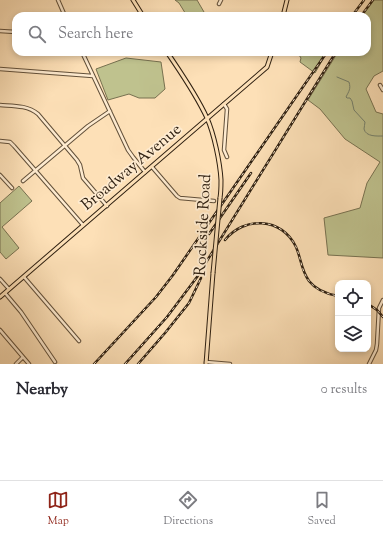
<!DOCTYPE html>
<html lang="en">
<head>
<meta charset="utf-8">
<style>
  :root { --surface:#fff; --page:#f7f7f7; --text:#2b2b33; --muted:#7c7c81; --line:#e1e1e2; --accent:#8f2418 }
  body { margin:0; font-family:"Sorts Mill Goudy",serif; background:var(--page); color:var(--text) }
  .controls { position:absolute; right:12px; bottom:12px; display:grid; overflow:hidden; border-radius:8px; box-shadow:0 2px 6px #0003 }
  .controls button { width:36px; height:36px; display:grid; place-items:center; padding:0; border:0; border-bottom:1px solid var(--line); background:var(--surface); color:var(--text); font:20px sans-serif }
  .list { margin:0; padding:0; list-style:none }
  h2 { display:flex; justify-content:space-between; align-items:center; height:52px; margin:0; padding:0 16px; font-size:17px }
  h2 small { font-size:13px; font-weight:400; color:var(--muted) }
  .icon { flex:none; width:22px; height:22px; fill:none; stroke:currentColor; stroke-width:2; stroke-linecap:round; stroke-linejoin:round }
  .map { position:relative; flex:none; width:383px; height:364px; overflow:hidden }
  .search { position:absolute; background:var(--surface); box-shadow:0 2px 6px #0003; left:12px; right:12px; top:12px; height:44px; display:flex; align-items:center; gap:10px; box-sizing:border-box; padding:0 14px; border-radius:12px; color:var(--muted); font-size:15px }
  .sheet { height:116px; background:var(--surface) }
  nav { display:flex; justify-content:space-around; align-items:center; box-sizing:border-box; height:56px; border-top:1px solid var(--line); background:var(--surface); font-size:11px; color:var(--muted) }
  nav a { display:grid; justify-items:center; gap:2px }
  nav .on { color:var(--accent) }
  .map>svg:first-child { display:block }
  .green { fill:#bfc28e; stroke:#777150 }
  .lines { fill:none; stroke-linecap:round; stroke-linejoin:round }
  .stream { stroke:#737f6c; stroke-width:1 }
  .minor-casing { stroke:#62503a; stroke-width:4.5 }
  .major-casing { stroke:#2f2011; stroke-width:5 }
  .minor { stroke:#feebd0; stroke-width:2.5 }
  .major { stroke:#fde0b7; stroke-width:3 }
  .rail-casing { stroke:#2f2011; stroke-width:2.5 }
  .rail { stroke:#feebd0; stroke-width:1; stroke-dasharray:3; stroke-linecap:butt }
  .major-bridge-casing { stroke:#2f2011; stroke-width:5; stroke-linecap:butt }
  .major-bridge { stroke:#fde0b7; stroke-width:3 }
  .labels { text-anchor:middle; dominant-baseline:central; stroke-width:3.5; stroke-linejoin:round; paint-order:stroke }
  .street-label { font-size:16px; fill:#2f2011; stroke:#feebd0 }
</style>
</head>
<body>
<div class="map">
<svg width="383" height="364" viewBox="0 0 383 364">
  <rect width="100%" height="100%" fill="#fde0b7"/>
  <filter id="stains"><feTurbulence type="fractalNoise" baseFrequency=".005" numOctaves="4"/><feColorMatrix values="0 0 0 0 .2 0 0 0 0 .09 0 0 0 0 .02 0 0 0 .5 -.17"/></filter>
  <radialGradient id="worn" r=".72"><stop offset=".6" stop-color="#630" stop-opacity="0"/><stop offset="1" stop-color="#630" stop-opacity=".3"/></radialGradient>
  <path class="green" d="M175 0H197L204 12 208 16H187L179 3Z
    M373 0H383V71L374 76 366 89 376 112 383 114V258L328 255 324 218 360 208 367 183 380 162 345 139 320 109 308 100 338 52H367V16H361Z
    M297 52H324L326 54 315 73 300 62 301 58Z
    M126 58 161 62 165 89 155 98H139L129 94 108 100 96 69Z
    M19 186 32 201 2 227 19 248 6 259 0 252V203Z"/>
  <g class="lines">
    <path class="stream" d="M337 77 349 82C351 89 349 91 346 97L347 98H350L352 101 354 110 365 122C365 124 364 127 364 129 366 137 377 136 383 136"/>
    <defs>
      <path id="minor" d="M58 0 65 16
        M219 4 221 0
        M0 31 16 32
        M82 52 128 150 133 157 145 172
        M0 69 93 76
        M380 85 383 90
        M224 104 227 109 224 150 227 157
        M0 105C13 106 27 105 38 114L77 160 80 165 83 178 107 206
        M0 141 10 142 14 146 83 225
        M152 167 177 196 180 198 214 201
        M0 175 12 188
        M23 181 88 126 110 111
        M24 277 79 341
        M0 279 9 289
        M5 293 21 312 55 362
        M0 330 29 364
        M206 362 230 364
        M16 364 23 357
        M369 364 376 350 377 344 379 308 383 300"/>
      <path id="major" d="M133 0 143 16
        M283 16 287 0
        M167 52C181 73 196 94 207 118 214 134 220 162 221 180 221 186 221 192 220 198
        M0 297 267 67 272 52
        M206 364 213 273"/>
    </defs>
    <use href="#minor" class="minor-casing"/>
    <use href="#major" class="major-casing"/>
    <use href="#minor" class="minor"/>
    <use href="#major" class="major"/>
    <defs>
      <path id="rail" d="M352 16 364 0
        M361 16 373 0
        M209 234 251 173
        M225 240C244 216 282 217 296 247 301 258 301 270 309 281 316 290 327 294 338 296
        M368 304 377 310 383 317
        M94 364 156 297 173 275 327 52
        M125 364 167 317 197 277 336 52
        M138 364 165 333 189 303 201 278"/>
    </defs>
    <use href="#rail" class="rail-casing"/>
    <use href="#rail" class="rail"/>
    <defs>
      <path id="major-bridge" d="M213 273 220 198"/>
    </defs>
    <use href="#major-bridge" class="major-bridge-casing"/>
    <use href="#major-bridge" class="major-bridge"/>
  </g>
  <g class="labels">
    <g class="street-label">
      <text transform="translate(132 168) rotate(-40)">Broadway Avenue</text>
      <text transform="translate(204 225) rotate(-87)">Rockside Road</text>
    </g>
  </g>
  <rect width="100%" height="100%" filter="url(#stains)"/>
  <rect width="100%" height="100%" fill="url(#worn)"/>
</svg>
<div class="controls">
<button><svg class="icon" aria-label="locate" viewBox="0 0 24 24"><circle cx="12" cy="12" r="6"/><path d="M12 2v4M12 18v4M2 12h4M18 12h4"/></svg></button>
<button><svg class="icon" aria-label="layers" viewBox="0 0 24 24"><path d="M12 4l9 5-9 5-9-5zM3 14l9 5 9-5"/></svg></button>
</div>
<div class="search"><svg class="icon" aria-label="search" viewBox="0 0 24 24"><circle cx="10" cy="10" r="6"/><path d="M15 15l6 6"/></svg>Search here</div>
</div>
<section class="sheet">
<h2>Nearby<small>0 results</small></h2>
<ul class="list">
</ul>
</section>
<nav>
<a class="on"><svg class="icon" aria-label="map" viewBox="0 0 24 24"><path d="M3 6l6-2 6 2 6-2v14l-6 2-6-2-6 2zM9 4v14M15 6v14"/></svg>Map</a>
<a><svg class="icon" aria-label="directions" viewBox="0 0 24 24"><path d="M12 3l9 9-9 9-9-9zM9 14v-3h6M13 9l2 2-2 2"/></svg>Directions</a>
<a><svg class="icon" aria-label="saved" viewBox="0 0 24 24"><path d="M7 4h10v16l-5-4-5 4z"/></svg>Saved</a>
</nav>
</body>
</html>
